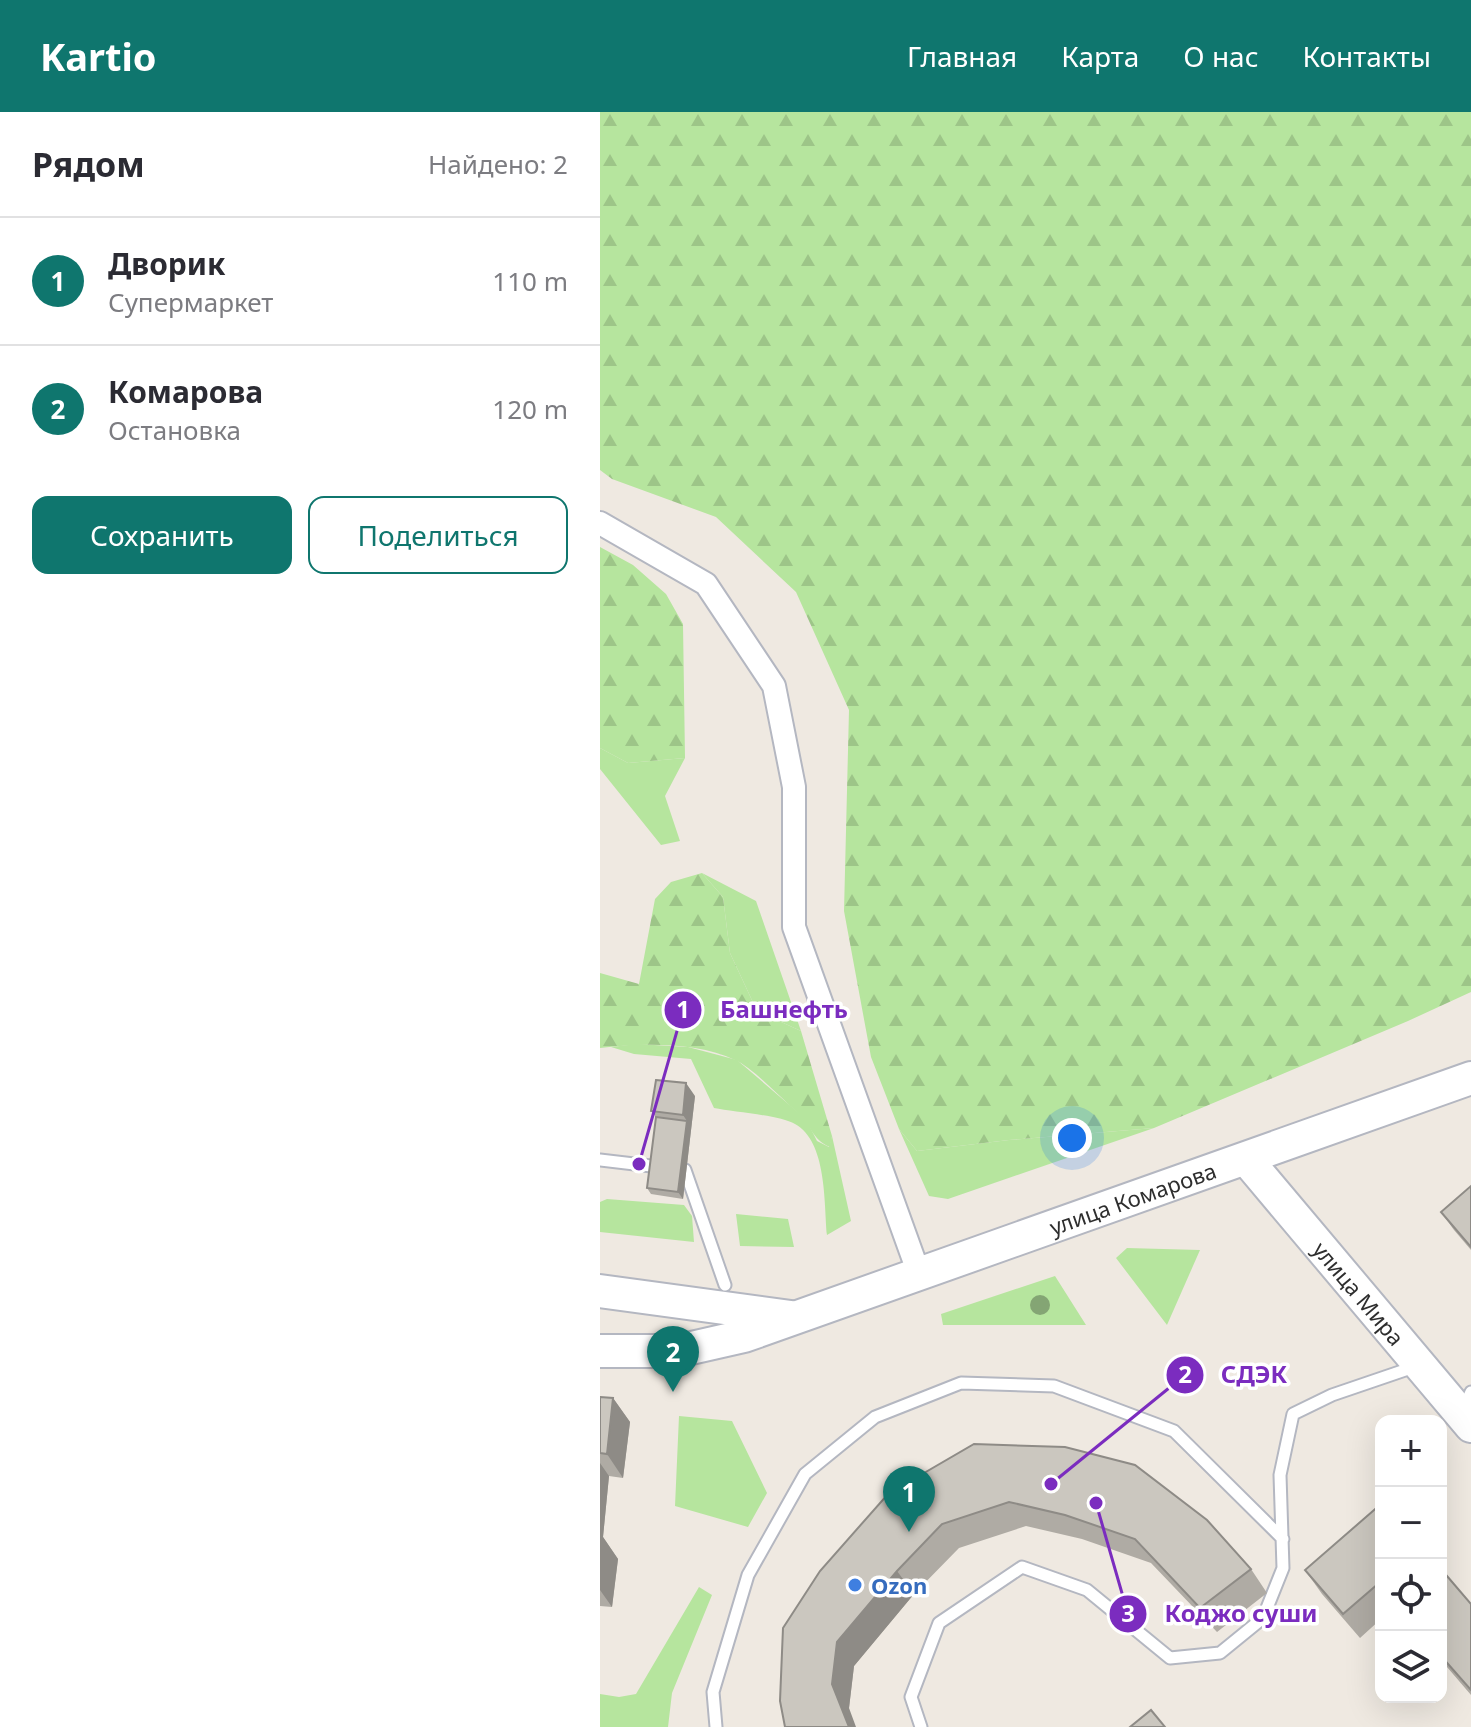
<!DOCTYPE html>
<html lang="ru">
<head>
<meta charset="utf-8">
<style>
  :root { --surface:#fff; --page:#f7f7f7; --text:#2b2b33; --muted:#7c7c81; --line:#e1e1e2; --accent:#0f766e }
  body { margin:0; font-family:"Noto Sans",sans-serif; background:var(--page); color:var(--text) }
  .controls { position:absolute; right:24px; bottom:24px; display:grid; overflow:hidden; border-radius:16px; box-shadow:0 8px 32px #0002 }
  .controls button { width:72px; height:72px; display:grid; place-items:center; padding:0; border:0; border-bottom:2px solid var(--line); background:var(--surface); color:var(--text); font:40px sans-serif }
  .you { position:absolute; left:472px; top:1026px; width:28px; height:28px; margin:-20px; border:6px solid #fff; border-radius:50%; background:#1a73e8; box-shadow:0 0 0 12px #1a73e833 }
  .badge { display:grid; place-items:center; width:52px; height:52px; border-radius:50%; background:var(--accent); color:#fff; font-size:26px; font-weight:700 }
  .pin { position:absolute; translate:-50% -66px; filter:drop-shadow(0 2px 4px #0008) }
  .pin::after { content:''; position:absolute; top:42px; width:28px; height:24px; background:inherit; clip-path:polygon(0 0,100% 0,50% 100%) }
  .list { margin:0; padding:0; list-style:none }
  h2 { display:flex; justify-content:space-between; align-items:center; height:104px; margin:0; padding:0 32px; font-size:34px }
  h2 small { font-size:26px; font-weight:400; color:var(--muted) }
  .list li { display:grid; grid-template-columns:52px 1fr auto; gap:24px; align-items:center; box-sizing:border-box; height:128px; padding:0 32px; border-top:2px solid var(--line) }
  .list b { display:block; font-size:30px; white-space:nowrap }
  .list p { margin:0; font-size:26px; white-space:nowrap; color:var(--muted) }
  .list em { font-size:26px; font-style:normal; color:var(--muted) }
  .actions { display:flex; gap:16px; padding:24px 32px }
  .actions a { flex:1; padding:18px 0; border:2px solid var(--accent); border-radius:16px; text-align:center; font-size:28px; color:var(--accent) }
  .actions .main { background:var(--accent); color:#fff }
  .icon { flex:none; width:44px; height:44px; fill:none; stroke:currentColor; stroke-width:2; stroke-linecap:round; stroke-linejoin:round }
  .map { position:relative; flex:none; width:871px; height:1615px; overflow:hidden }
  header { display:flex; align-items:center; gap:48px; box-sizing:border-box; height:112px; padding:0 40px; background:var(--accent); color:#fff }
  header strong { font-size:38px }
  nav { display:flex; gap:44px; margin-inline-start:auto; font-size:28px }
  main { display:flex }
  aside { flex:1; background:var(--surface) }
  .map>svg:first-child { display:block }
  .grass { fill:#b6e59e }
  .forest { fill:url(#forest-firs) }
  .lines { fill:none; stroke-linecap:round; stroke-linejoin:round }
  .lane-casing { stroke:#b4b7c1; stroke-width:15 }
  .street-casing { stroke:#b4b7c1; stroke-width:26 }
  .secondary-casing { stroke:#b4b7c1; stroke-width:36 }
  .lane { stroke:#fff; stroke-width:11 }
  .street { stroke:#fff; stroke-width:22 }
  .secondary { stroke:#fff; stroke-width:32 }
  .tree { fill:#84a574 }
  .wall { fill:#afaba4 }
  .shaded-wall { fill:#8e8b86 }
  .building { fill:#cbc7bf; stroke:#8e8b86; stroke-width:2 }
  .shop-dot { fill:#3f7fe0; stroke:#fff; stroke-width:3 }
  .labels { text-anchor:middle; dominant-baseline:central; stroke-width:7; stroke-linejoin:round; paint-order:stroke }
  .street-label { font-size:22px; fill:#2e2e2e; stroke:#fff }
  .shop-label { font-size:22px; font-weight:bold; fill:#366cbe; stroke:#fff; text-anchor:start }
  .leader { fill:none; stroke:#7b2cbf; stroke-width:3 }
  .callout-dot { fill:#7b2cbf; stroke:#fff; stroke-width:3 }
  .mark-label { font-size:24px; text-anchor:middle; font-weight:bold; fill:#fff }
  .callout-label { font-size:24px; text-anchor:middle; font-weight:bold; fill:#7b2cbf; stroke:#fff; stroke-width:7; stroke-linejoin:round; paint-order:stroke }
</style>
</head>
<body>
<header>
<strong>Kartio</strong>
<nav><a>Главная</a><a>Карта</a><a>О нас</a><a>Контакты</a></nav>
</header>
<main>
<aside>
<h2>Рядом<small>Найдено: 2</small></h2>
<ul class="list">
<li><span class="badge">1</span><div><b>Дворик</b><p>Супермаркет</p></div><em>110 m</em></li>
<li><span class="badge">2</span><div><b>Комарова</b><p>Остановка</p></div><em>120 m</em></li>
</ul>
<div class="actions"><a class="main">Сохранить</a><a>Поделиться</a></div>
</aside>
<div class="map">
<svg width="871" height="1615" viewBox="0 0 871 1615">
  <defs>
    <pattern id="forest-firs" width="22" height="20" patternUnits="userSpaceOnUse" patternTransform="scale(2)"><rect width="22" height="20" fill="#b6e59e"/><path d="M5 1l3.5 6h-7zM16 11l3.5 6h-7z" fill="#9dc588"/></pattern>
  </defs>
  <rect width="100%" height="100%" fill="#efe9e1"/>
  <path class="grass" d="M0 636 28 651 85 646 65 684 80 729 61 733 0 657Z
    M102 761 156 789 201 919 157 899 130 841 123 785Z
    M37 932 88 935 137 948 206 1007 217 1029 229 1035 232 1024 251 1109 227 1123C224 1090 227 1030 195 1012 179 1003 133 1000 114 996L91 947 34 942 11 935Z
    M554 1016 348 1087 329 1084 299 1017 317 1039 409 1028Z
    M7 1087 84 1093 92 1104 94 1130 0 1120V1090Z
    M136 1102 188 1107 194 1135 140 1134Z
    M527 1136 600 1138 567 1213 516 1146Z
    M455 1164 486 1213H343L341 1202Z
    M79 1304 132 1309 167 1381 148 1415 75 1394Z
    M99 1475 112 1483 72 1581 68 1615H0V1582L19 1585 36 1582Z"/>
  <path class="forest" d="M0 0H871V880L808 909 554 1016 409 1028 317 1039 299 1017 271 945 244 799 249 598 196 480 116 405 12 367 0 358Z
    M0 435 33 453 66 482 83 512 85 646 28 651 0 636Z
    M102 761 123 785 130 841 157 899 201 919 232 1024 230 1035C211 1027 212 1013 197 1000 182 987 152 955 135 948 97 930 41 931 0 936V861L39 872 55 787 71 770Z"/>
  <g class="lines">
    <defs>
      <path id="lane" d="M0 1048 85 1058 125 1173
        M863 1298 871 1280
        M116 1615 113 1580 148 1463 205 1362 275 1305 361 1271 454 1274 574 1319 683 1427
        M321 1615 311 1585 339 1511 422 1455 487 1478 570 1546 620 1541 663 1506 683 1456 680 1363 693 1302 732 1283 817 1254"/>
      <path id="street" d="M0 411 106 472 174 574 194 675V815L319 1162"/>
      <g id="secondary">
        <path id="s1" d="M647 1048 871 1314"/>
        <path d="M0 1179 191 1205"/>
        <path id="s2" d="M0 1239H78L144 1224 871 966"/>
      </g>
    </defs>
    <use href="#lane" class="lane-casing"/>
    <use href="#street" class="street-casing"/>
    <use href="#secondary" class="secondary-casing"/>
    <use href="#lane" class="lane"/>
    <use href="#street" class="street"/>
    <use href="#secondary" class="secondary"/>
  </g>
  <circle class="tree" cx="440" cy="1193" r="10"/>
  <path class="wall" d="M95 984 83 1087 51 1082 47 1076 56 1005 51 999Z
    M871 1074V1138L854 1118 841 1100Z
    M0 1285 13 1286 30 1310 23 1366 9 1364 3 1425 18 1447 12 1495 0 1494Z
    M374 1332 651 1457 667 1481 617 1520 551 1451 482 1427 426 1414 359 1436 314 1482 254 1554 249 1596 185 1615Z
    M781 1392V1507L760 1526 722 1482 705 1458Z
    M841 1457 871 1492V1583L841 1548Z"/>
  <path class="shaded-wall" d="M86 971 95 984 83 1087 78 1080 87 1009 83 1003Z
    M13 1286 30 1310 23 1366 7 1342Z
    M0 1351 9 1364 3 1425 18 1447 12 1495 0 1478Z
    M297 1459 314 1482 254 1554 249 1596 256 1615H249L232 1572 237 1530Z"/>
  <path class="building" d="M56 968 86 971 83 1003 51 999Z
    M56 1005 87 1009 78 1080 47 1076Z
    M871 1074V1135L841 1100Z
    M0 1285 13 1286 7 1342 0 1341Z
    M374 1332 465 1335 535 1353 607 1408 651 1457 600 1496 535 1427 465 1403 409 1390 342 1412 297 1459 237 1530 232 1572 249 1615H185L180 1589 183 1516 220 1459 288 1382Z
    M781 1392V1474L779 1471 743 1502 705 1458Z
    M841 1457 871 1492V1578L841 1544Z
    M551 1598 565 1615H530Z"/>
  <circle class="shop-dot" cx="255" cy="1473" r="8"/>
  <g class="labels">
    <g class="street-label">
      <text stroke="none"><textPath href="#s2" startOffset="558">улица Комарова</textPath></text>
      <text stroke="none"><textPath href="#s1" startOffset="174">улица Мира</textPath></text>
    </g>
    <g class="shop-label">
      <text x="271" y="1473">Ozon</text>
    </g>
  </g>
  <path class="leader" d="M39 1052L83 898M451 1372L585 1263M496 1391L528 1502"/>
  <g class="callout-dot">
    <circle cx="39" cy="1052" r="8"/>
    <circle cx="451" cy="1372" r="8"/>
    <circle cx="496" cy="1391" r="8"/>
    <circle cx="83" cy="898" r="20"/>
    <circle cx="585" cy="1263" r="20"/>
    <circle cx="528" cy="1502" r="20"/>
  </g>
  <g class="mark-label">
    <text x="83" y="906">1</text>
    <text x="585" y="1271">2</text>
    <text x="528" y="1510">3</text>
  </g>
  <g class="callout-label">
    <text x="184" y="906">Башнефть</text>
    <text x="654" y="1271">СДЭК</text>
    <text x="641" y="1510">Коджо суши</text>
  </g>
</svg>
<div class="controls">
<button>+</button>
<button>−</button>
<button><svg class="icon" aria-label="locate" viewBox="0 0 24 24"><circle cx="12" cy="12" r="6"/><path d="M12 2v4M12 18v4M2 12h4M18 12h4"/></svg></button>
<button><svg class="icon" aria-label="layers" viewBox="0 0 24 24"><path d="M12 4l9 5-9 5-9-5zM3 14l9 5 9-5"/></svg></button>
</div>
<div class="you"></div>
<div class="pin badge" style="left:309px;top:1420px">1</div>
<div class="pin badge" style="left:73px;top:1280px">2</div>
</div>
</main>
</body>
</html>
